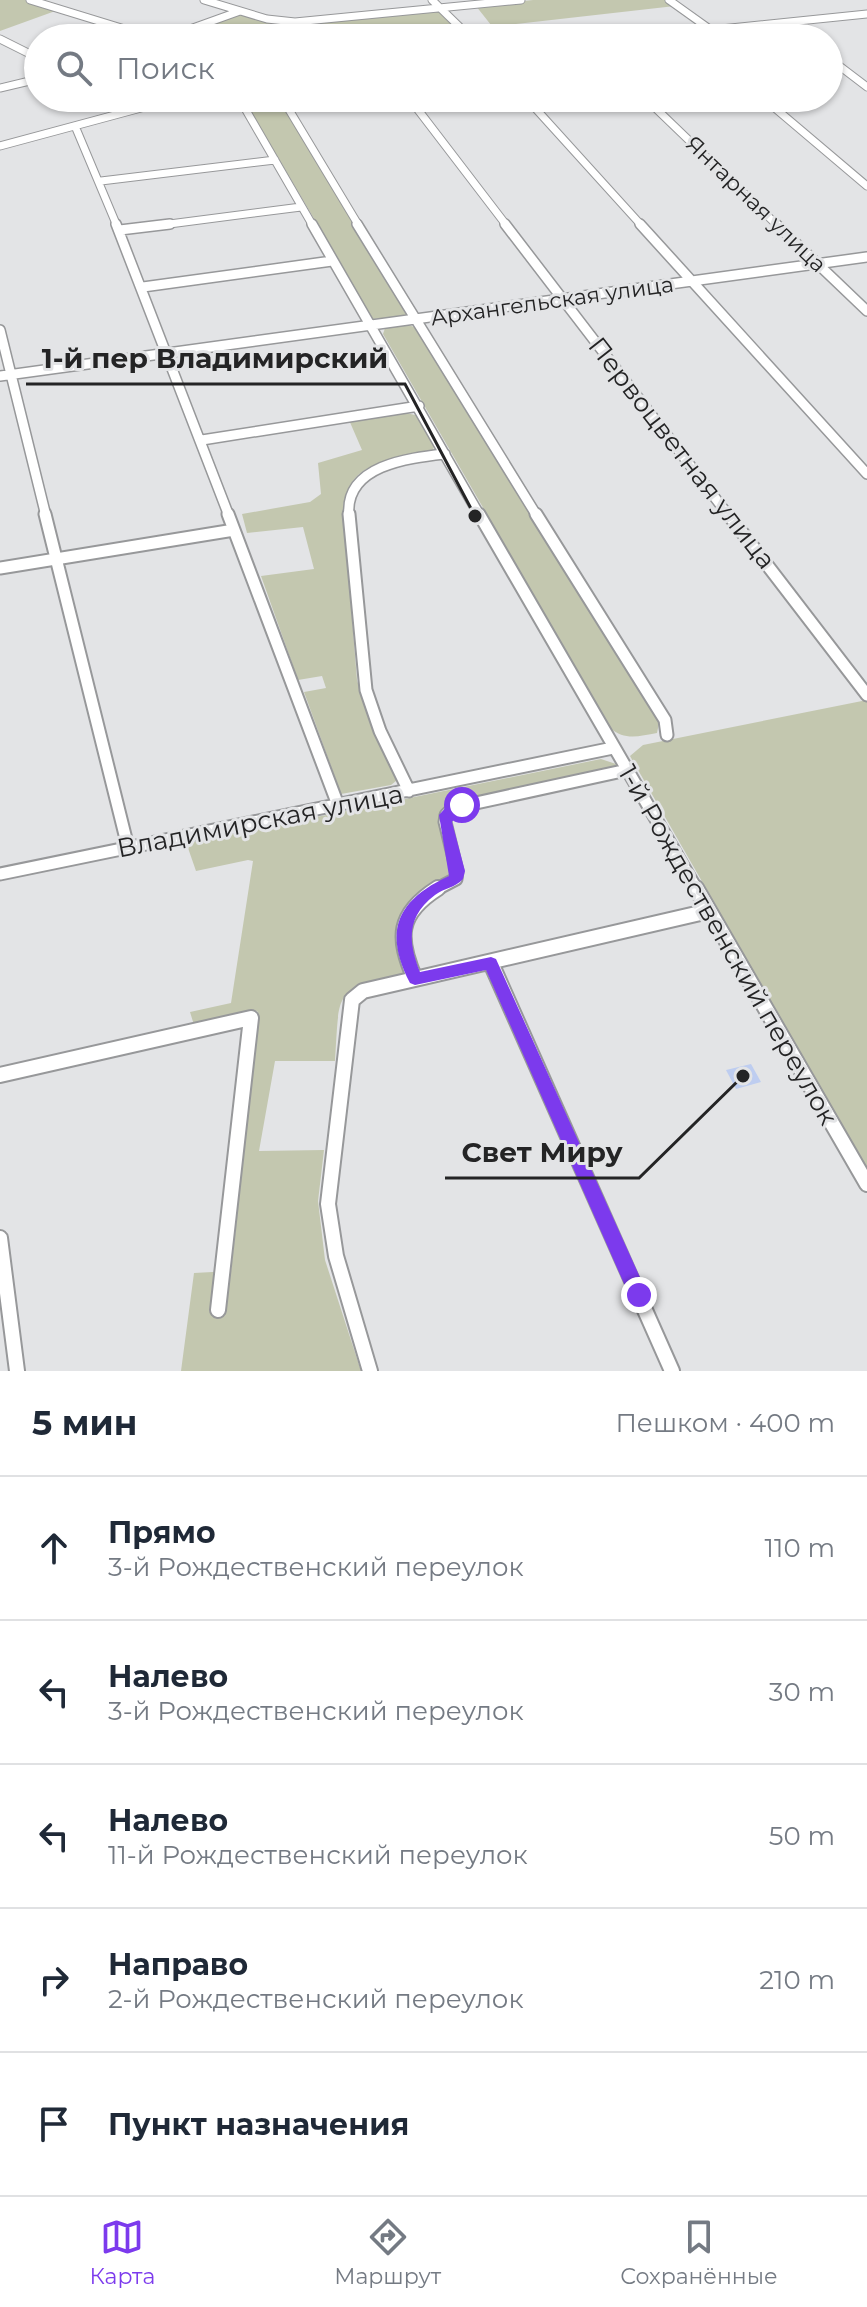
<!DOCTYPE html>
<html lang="ru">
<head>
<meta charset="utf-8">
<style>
  :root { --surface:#fff; --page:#f2f2f3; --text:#1f2937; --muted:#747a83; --line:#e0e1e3; --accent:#7c3aed }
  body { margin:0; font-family:Montserrat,sans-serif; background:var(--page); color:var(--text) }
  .stop { position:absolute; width:24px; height:24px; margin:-18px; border:6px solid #7c3aed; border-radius:50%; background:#fff }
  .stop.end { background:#7c3aed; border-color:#fff; box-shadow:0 2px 8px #0008 }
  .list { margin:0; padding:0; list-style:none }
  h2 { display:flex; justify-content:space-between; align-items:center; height:104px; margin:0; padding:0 32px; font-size:34px }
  h2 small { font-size:26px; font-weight:400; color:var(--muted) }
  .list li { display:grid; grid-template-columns:52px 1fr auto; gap:24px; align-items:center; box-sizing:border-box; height:144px; padding:0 32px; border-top:2px solid var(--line) }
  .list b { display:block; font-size:30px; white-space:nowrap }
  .list p { margin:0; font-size:26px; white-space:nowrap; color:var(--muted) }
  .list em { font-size:26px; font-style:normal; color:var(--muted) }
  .icon { flex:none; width:44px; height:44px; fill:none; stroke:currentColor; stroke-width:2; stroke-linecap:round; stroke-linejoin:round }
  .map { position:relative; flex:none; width:867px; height:1371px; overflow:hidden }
  .search { position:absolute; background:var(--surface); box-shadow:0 2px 6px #0004; left:24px; right:24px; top:24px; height:88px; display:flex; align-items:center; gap:20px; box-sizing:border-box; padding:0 28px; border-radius:44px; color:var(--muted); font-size:30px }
  .sheet { height:824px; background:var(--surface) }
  nav { display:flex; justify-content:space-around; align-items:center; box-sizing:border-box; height:112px; border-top:2px solid var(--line); background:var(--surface); font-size:22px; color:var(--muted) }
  nav a { display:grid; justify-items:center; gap:4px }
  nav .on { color:var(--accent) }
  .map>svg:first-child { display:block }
  .green { fill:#c3c7af }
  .building { fill:#becdf0 }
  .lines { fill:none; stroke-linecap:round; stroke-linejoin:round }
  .minor-far3-casing { stroke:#97989a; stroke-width:9 }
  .minor-far2-casing { stroke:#97989a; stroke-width:12 }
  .minor-far1-casing { stroke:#97989a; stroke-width:15 }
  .minor-casing { stroke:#97989a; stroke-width:18 }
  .minor-far3 { stroke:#fff; stroke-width:7 }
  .minor-far2 { stroke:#fff; stroke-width:9 }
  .minor-far1 { stroke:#fff; stroke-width:11 }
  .minor { stroke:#fff; stroke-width:14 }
  .route { fill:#7c3aed }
  .labels { text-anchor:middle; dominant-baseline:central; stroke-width:6; stroke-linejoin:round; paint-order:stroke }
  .far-street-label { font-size:22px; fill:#242425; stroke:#e3e4e6 }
  .street-label { font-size:26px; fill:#242425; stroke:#e3e4e6 }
  .leader { fill:none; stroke:#242425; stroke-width:3 }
  .callout-dot { fill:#242425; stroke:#e3e4e6; stroke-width:3 }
  .callout-label { font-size:28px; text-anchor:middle; font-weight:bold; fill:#242425; stroke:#e3e4e6; stroke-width:6; stroke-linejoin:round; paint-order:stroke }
</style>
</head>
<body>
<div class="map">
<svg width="867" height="1371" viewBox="0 0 867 1371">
  <rect width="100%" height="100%" fill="#e3e4e6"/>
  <path class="green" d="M0 0H25L58 10 0 31Z
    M533 0H669L675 6 516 24 530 38H473L464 28 491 25 476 6Z
    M442 11 469 38H170L236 13 275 22Z
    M243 98H279L408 316 373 319Z
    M406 324 414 327 660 718 657 733C639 736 625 741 610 728L383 334 385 328Z
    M402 412 419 416 434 446 433 451C393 465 351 455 343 508L357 680 370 722 396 774V781L391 785 341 794 304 692 326 688 322 676 298 680 261 576 314 569 303 527 247 533 242 514 310 502 321 494 318 463 362 450 349 420Z
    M867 700V1169L630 756 643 745Z
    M601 759 616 764 614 768 452 804 440 811C435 833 453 854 451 876 402 897 411 928 408 974 333 993 340 985 335 1061H275L259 1151 324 1150 318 1201 325 1260 361 1371H181L194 1273 231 1271 259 1015 257 1011H251L194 1025 190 1012 231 1003 253 861 248 860 196 871 188 848 194 842Z"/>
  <path class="building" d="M751 1064 761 1082 736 1089 726 1070Z"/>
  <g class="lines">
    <defs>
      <path id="minor-far3" d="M30 0 154 38
        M204 0 267 19 295 22 521 0
        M432 0 471 38
        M669 0 711 30
        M783 23 802 38
        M165 38 240 11
        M634 38 867 14
        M0 39 38 58
        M829 58 867 87
        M0 88 38 79
        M116 98 137 109
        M239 98 313 226
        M282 98 359 226
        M409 98 507 226
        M526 98 642 226
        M645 98 778 226
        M763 98 867 186
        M75 126 117 226
        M0 146 178 98
        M101 181 275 160
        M154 226 301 207"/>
      <path id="minor-far2" d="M116 224 229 516
        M312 224 480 516
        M357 224 537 516
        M505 224 729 516
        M640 224 867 474
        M776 224 867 311
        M120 230 170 224
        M143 287 332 261
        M0 330 46 516
        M0 376 867 257
        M202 440 419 406
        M349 516C344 465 409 458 445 454"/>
      <path id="minor-far1" d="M45 514 128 847
        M228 514 338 805
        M349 514 366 690 380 731 409 791
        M479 514 697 890
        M536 514 665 720 667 735
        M728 514 867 695
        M0 568 234 530
        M0 874 613 748
        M435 890 456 879 457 871 445 822 446 815 453 808 627 770"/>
      <path id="minor" d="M696 888 867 1184
        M491 963 672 1371
        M415 979 709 911
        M0 1075 251 1018 218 1310
        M0 1238 17 1371
        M370 1371 336 1256 328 1204 352 1000 363 991 415 979C397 938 397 914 438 888"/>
    </defs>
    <use href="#minor-far3" class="minor-far3-casing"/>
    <use href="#minor-far2" class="minor-far2-casing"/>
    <use href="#minor-far1" class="minor-far1-casing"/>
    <use href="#minor" class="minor-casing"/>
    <use href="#minor-far3" class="minor-far3"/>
    <use href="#minor-far2" class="minor-far2"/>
    <use href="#minor-far1" class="minor-far1"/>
    <use href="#minor" class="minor"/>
  </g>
  <path class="route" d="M462 800 469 805 458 812 452 822 465 871 463 879C455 888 444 888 435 895 406 917 408 942 420 972L491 957 496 959 648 1295 645 1300 639 1303 632 1300 629 1295 486 970 415 985 410 983C383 931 397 900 449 876L439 815 448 805Z"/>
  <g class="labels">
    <g class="far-street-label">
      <text transform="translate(756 204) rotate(44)">Янтарная улица</text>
      <text transform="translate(552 301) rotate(-8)">Архангельская улица</text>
    </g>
    <g class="street-label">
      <text transform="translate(682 453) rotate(52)">Первоцветная улица</text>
      <text transform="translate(260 821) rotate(-11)">Владимирская улица</text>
      <text transform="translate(728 945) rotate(60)">1-й Рождественский переулок</text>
    </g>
  </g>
  <path class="leader" d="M475 516L405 384H26M743 1076L639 1178H445"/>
  <g class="callout-dot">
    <circle cx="475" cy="516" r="8"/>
    <circle cx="743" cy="1076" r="8"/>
  </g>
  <g class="callout-label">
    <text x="215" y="368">1-й пер Владимирский</text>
    <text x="542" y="1162">Свет Миру</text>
  </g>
</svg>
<div class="stop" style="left:462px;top:805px"></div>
<div class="stop end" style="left:639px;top:1295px"></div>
<div class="search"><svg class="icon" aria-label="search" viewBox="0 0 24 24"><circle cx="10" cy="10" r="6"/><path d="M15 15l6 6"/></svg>Поиск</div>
</div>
<section class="sheet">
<h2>5 мин<small>Пешком · 400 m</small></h2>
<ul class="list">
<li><svg class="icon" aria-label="ahead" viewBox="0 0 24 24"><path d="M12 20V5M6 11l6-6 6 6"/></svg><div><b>Прямо</b><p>3-й Рождественский переулок</p></div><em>110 m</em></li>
<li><svg class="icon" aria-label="left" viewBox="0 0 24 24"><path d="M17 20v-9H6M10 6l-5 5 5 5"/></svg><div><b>Налево</b><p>3-й Рождественский переулок</p></div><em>30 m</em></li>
<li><svg class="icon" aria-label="left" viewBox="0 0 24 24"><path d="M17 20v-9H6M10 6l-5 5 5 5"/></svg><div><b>Налево</b><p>11-й Рождественский переулок</p></div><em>50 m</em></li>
<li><svg class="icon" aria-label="right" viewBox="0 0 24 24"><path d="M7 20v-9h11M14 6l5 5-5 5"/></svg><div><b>Направо</b><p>2-й Рождественский переулок</p></div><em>210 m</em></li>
<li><svg class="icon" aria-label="arrive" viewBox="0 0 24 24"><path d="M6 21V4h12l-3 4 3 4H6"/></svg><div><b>Пункт назначения</b></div></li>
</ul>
</section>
<nav>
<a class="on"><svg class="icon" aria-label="map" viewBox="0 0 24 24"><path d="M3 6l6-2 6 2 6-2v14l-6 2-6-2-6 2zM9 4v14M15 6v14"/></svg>Карта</a>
<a><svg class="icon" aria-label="directions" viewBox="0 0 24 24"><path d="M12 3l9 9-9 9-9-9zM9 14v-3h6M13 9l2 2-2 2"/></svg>Маршрут</a>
<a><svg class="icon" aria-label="saved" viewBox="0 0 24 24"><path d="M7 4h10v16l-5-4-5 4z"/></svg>Сохранённые</a>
</nav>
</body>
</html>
